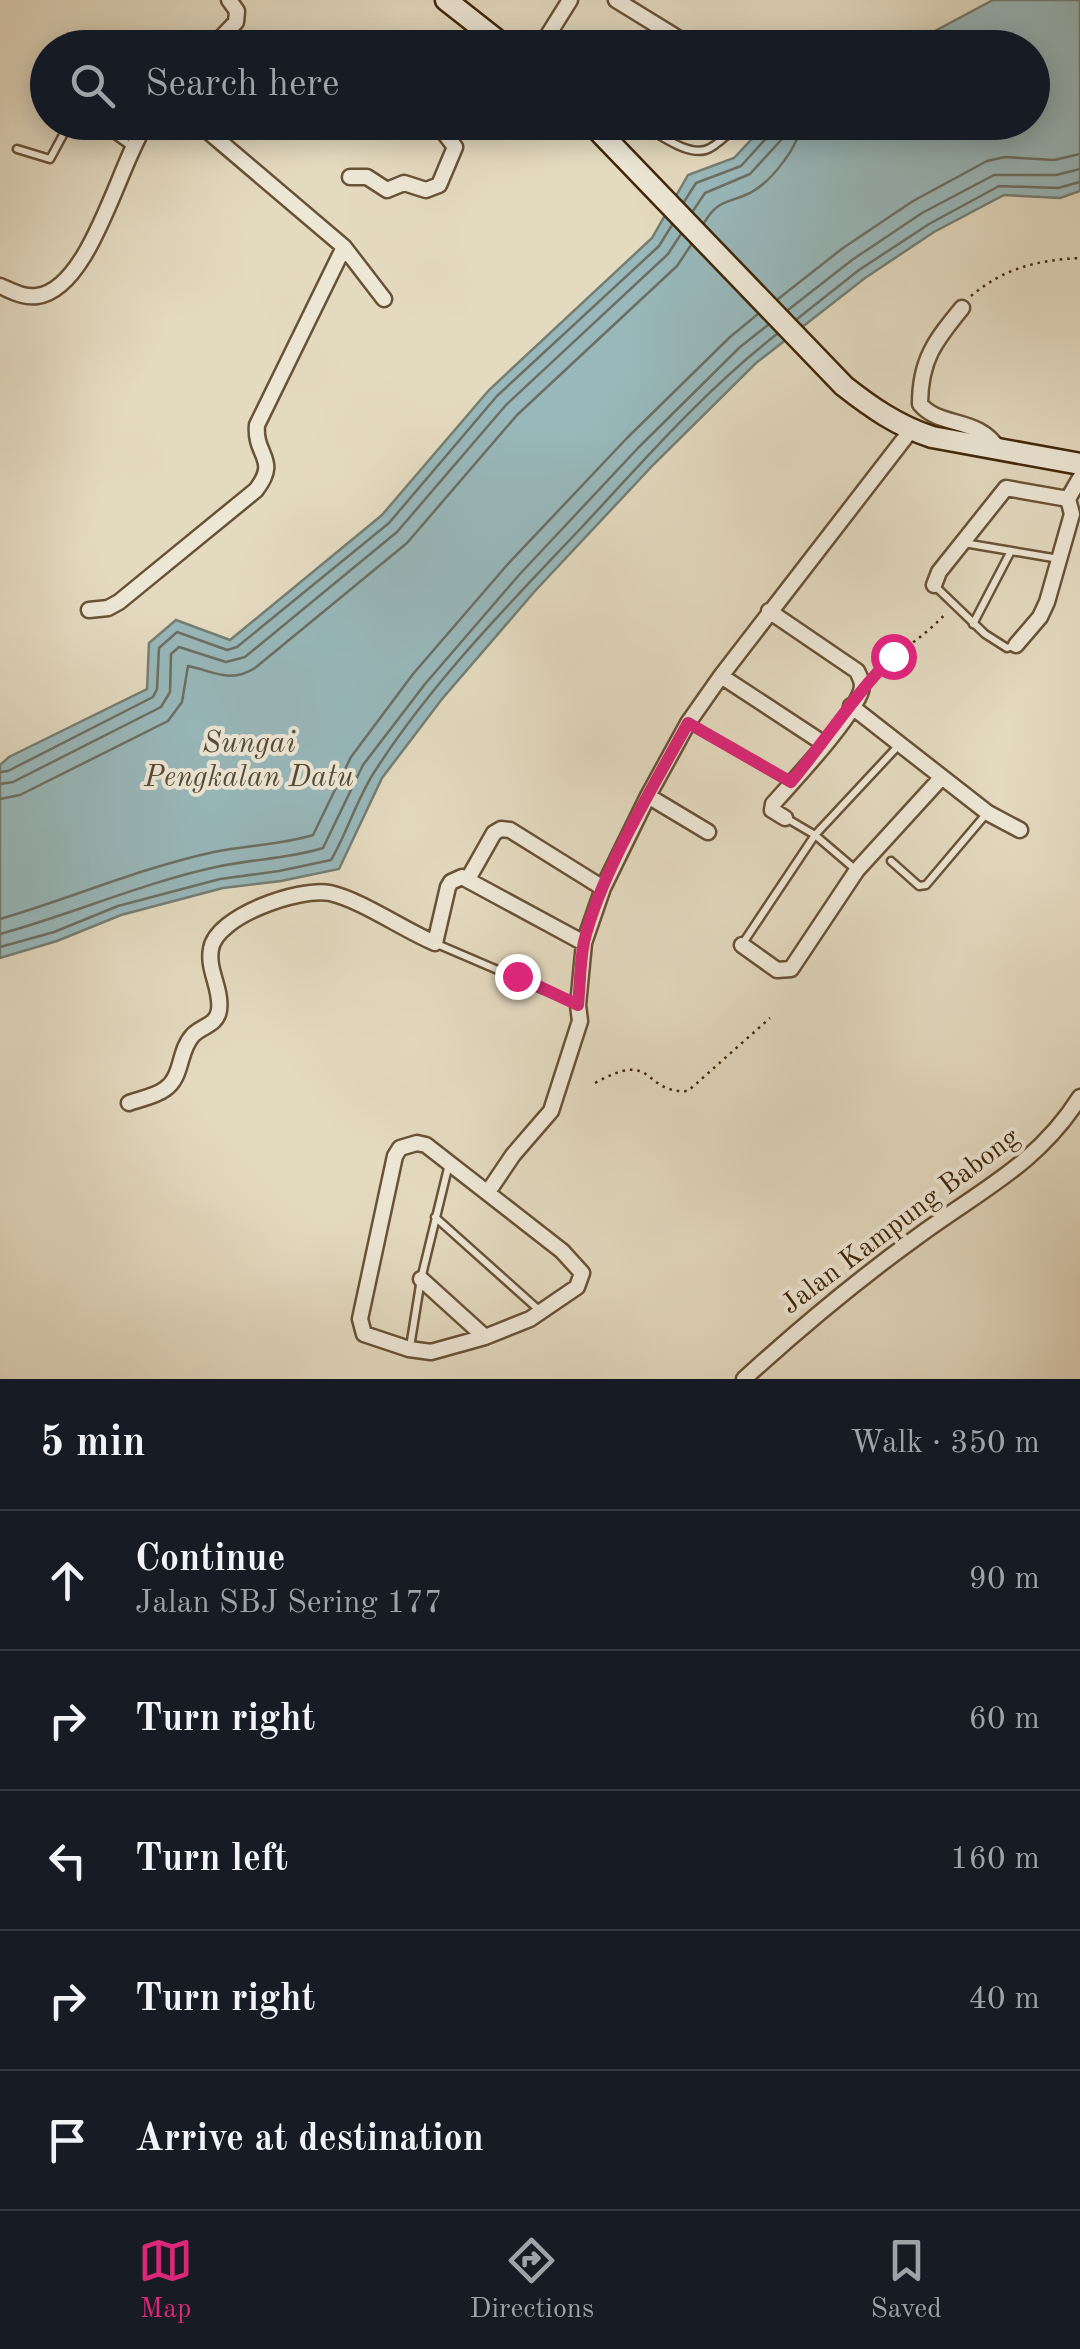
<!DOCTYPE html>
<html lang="en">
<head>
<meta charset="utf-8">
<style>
  :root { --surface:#171b24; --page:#20242c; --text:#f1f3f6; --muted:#9ea1a6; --line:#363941; --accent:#db2777 }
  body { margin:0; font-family:"Old Standard TT",serif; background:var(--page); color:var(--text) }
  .stop { position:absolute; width:30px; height:30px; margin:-22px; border:8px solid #db2777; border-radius:50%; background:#fff }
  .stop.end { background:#db2777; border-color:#fff; box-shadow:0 2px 10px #0008 }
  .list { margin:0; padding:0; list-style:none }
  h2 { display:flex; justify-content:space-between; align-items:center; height:130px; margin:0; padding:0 40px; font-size:42px }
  h2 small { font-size:32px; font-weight:400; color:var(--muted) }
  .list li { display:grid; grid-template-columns:65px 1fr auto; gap:30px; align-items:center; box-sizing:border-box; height:140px; padding:0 40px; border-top:2px solid var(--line) }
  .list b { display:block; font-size:38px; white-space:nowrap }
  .list p { margin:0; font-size:32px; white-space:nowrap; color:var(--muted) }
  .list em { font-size:32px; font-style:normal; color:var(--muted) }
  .icon { flex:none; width:55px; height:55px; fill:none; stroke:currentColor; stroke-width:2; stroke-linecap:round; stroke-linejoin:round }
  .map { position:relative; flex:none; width:1080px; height:1379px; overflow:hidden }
  .search { position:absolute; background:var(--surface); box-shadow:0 5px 25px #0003; left:30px; right:30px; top:30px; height:110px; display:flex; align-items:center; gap:25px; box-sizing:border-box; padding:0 35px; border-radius:55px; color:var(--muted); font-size:38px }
  .sheet { height:830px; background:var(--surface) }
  nav { display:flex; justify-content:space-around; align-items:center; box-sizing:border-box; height:140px; border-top:2px solid var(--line); background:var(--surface); font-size:28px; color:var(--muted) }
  nav a { display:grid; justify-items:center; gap:5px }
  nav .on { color:var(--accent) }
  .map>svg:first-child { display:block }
  .water { fill:#98b8bb; stroke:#757e73; stroke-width:2.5 }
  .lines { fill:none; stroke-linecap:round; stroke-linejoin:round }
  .shore { stroke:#6c6f62; stroke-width:2.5 }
  .lane-casing { stroke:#695336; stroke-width:11 }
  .street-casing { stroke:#695336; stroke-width:19 }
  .secondary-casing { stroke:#402608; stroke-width:25 }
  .path { stroke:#402608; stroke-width:2.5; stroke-dasharray:2.5 5; stroke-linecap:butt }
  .lane { stroke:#ede7d6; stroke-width:6 }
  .street { stroke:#ede7d6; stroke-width:14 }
  .secondary { stroke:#ede7d6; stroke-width:20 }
  .route { stroke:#db2777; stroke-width:12 }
  .labels { text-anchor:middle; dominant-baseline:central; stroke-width:8; stroke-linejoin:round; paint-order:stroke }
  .street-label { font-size:28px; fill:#402608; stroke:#ede7d6 }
  .water-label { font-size:30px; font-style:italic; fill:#564a35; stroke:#ede7d6 }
</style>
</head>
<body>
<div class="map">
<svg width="1080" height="1379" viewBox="0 0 1080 1379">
  <rect width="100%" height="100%" fill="#e4dac0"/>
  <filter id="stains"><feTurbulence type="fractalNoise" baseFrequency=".002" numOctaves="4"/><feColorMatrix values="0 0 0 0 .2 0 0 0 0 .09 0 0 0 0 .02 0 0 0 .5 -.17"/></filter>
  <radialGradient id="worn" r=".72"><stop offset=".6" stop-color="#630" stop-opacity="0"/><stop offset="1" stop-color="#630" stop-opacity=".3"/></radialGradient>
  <path class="water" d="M993 0H1080V191L1060 198 1004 195 934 232 865 278 756 363 654 464 535 591 442 699 382 778 339 869 281 881 223 888 121 915 57 941 0 958V765L9 757 147 689 149 643 176 620 230 640 382 515 489 390 652 238 688 175 734 158 767 123 1032 122V48L905 47Z"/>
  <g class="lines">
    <path class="shore" d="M684 202 696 183 741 166 771 133 774 122
      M693 211 705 193 750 174 782 139 786 122
      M704 223C718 199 727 204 750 193 771 182 800 146 801 122
      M778 299 843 248 913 201 987 161 1005 157 1054 160 1080 154
      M788 310 852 260 922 213 994 175H1056L1080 169
      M797 319 859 270 929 224 999 186 1058 188 1080 182
      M0 772 8 771 153 697 157 689 159 648 177 632 227 650 237 647 389 523 497 396 659 246 672 225
      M0 784 13 782 161 707 170 692 171 654 179 647 226 662 245 657 397 532 506 405 668 254 681 234
      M0 799 20 795 168 721 182 702 188 666C213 671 230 684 255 668L407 543 517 415 677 266 691 245
      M0 919C72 898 140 868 214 852 247 845 281 845 313 835L351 757 413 674 507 565 627 438 730 337 758 314
      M0 934C73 914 142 883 216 867 251 859 288 859 323 848L363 765 425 684 519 575 638 448 740 347 768 325
      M0 947 54 932 118 906 220 879 279 871 331 860C348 831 357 798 375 771 432 682 510 603 582 527 644 460 705 390 777 334"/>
    <defs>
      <path id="lane" d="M97 122 132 147
        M637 122C655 131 690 160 710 148 721 142 731 131 741 122
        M17 149 50 159 70 122
        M964 543 1059 559
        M935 586 985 634 1007 648 1013 646
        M973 624 1011 551
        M688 723 790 782
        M786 818 815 835 856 870
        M891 861 919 886 926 885 987 813
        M743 943 815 835 899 745
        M437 944 577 1004
        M435 1217 539 1310
        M410 1347 421 1279 449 1164"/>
      <path id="street" d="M616 0 694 48
        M211 48 236 22 237 11 229 0
        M540 48 570 0
        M197 122 344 247 384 299
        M350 177H367L387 190 404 183 426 190 439 185 455 147 436 122
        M0 286C12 291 24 298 37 296 91 289 119 162 147 122
        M962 308C935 341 920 360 920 404 941 429 978 415 1000 451
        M934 585 939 572 1006 488 1068 499 1080 478
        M89 610 108 608 119 602 256 490C280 459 254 456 257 425L344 247
        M769 611 857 671C861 679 864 685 860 694 847 724 796 778 773 804L772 810 785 818
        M1016 645 1040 617 1047 602 1072 514 1068 499
        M721 676 823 743
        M851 706 988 813 1020 830
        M648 796 708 832
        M468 879 494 833 501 829 510 830 603 888
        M742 945 777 970 791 969 857 870 942 777
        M129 1103C140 1099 156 1096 165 1089 183 1077 178 1051 193 1035 202 1026 217 1025 219 1010 222 989 207 970 211 949 216 916 300 887 330 893 361 900 404 930 435 943L448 887 451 882 462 877 584 943
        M417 1143 426 1145 562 1251 582 1273 577 1287 530 1319 485 1337 431 1352 409 1349 364 1334 360 1319 395 1156 400 1148Z
        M488 1192 513 1155 551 1111 580 1021 578 1005 584 943 603 888 648 796 688 723 721 676 911 430
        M421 1279 485 1337
        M744 1379C800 1328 856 1281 917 1237 979 1191 1037 1165 1080 1097"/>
      <path id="secondary" d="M446 0 507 48
        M590 122 844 386C872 408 898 426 932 437L1080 464"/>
    </defs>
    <use href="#lane" class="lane-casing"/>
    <use href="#street" class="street-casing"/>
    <use href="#secondary" class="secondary-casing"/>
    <path class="path" d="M971 296C1004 268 1038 260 1080 258
      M873 676C896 652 924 638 946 613
      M595 1083C657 1048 641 1094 688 1091L770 1018"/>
    <use href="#lane" class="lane"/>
    <use href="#street" class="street"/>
    <use href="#secondary" class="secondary"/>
  </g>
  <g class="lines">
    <path class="route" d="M517 976 578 1005C580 985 580 962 584 942 600 874 654 785 688 723L791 782C826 740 855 694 893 656"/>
  </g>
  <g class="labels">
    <g class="street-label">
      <text transform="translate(901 1222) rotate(-37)">Jalan Kampung Babong</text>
    </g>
    <g class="water-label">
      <text x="249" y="744">Sungai<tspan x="249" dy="34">Pengkalan Datu</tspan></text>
    </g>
  </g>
  <rect width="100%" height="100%" filter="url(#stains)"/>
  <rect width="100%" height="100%" fill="url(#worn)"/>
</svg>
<div class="stop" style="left:893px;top:656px"></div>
<div class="stop end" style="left:517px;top:976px"></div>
<div class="search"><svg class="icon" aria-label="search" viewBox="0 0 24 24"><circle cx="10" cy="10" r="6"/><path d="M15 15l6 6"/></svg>Search here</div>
</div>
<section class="sheet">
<h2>5 min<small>Walk · 350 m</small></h2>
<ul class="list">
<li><svg class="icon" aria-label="ahead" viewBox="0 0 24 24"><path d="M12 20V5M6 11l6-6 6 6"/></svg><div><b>Continue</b><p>Jalan SBJ Sering 177</p></div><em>90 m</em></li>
<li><svg class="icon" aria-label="right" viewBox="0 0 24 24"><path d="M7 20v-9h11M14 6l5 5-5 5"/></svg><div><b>Turn right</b></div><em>60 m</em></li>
<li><svg class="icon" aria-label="left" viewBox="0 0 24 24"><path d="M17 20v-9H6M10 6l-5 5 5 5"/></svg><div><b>Turn left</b></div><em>160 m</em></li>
<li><svg class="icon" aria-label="right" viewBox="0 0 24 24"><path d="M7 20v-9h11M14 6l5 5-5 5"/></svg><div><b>Turn right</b></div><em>40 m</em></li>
<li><svg class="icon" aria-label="arrive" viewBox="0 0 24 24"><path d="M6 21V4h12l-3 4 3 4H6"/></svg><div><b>Arrive at destination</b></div></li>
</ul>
</section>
<nav>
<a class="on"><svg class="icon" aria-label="map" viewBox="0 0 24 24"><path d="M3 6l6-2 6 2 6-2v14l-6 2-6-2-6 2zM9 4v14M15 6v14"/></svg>Map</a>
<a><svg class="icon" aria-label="directions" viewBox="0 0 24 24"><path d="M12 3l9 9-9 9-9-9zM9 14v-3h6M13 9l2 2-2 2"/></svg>Directions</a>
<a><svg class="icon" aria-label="saved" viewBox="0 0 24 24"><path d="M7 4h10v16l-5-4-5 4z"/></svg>Saved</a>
</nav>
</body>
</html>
